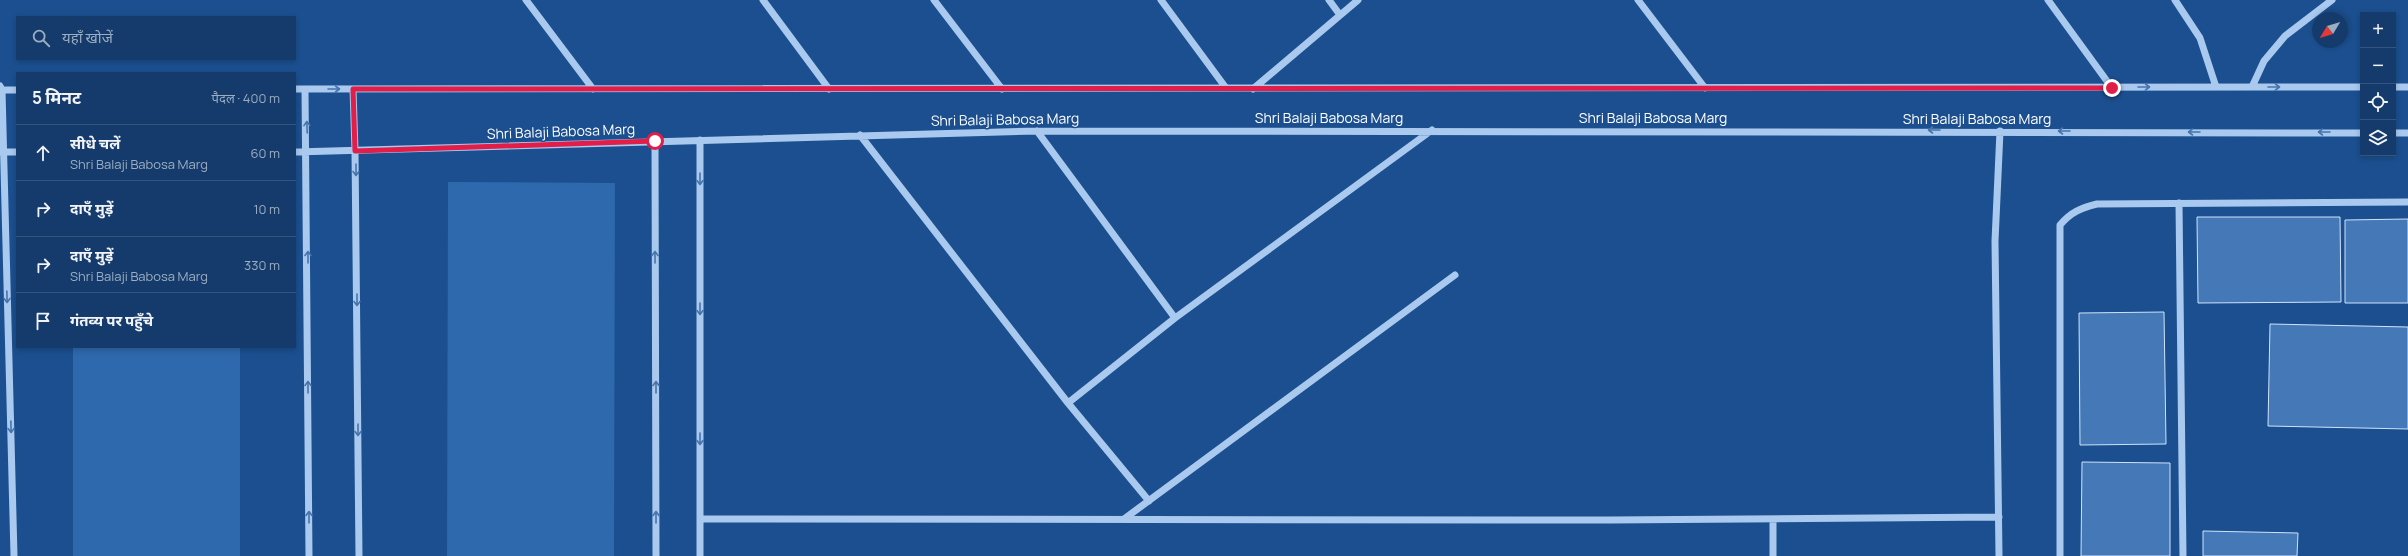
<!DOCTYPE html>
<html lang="hi">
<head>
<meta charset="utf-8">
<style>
  :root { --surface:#143b6b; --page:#1d4271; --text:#f1f3f6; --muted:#9dadc1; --line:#33557e }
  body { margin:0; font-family:Manrope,"Noto Sans Devanagari",sans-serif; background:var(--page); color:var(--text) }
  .controls { position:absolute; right:12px; top:12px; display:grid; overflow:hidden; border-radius:0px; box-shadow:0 2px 6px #0003 }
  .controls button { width:36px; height:36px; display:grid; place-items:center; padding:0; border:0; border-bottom:1px solid var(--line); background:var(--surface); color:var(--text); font:20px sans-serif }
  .compass { position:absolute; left:2312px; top:12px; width:36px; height:36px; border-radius:50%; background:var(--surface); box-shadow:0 2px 6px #0003; rotate:232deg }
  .stop { position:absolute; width:12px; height:12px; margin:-9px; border:3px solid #e11d48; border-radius:50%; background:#fff }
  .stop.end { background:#e11d48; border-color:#fff; box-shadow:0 1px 4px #0008 }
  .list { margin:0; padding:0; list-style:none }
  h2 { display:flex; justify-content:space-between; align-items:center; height:52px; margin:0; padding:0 16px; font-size:17px }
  h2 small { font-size:13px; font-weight:400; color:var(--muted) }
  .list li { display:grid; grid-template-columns:26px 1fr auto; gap:12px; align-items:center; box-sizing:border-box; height:56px; padding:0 16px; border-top:1px solid var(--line) }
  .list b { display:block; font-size:15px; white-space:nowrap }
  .list p { margin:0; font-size:13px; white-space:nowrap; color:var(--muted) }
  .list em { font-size:13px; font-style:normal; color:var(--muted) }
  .icon { flex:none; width:22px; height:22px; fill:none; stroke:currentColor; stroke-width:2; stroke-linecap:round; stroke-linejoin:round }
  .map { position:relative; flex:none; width:2408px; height:556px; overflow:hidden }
  .search { position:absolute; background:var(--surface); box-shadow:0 2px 6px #0003; left:16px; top:16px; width:280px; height:44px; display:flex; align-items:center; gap:10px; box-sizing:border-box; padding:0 14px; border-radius:0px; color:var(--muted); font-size:15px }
  .panel { position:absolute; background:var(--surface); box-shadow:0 2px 6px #0003; left:16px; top:72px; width:280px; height:276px; border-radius:0px }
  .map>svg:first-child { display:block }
  .green { fill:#2e69ad }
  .building { fill:#4478b7; stroke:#cfe3fa }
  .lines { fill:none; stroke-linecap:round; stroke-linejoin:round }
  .minor { stroke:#a9c9ee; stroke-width:7 }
  .oneway { stroke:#4674ac }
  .route { stroke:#e11d48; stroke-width:5 }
  .labels { text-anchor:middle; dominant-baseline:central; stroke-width:3; stroke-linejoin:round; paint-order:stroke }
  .street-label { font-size:14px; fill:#fff; stroke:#1b4f8f }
</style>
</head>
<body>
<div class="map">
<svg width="2408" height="556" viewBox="0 0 2408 556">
  <rect width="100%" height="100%" fill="#1b4f8f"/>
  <path class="green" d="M448 182 615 183 614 556H447Z
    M73 347H240V556H73Z"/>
  <path class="building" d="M2197 217H2340L2341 302 2198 303Z
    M2408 219V303H2345V220Z
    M2164 312 2166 444 2080 445 2079 313Z
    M2270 324 2408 327V429L2268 426Z
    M2082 462 2170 463V556H2081Z
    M2203 531 2298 533 2297 556H2203Z"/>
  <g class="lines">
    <path class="minor" d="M526 0 593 89
      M763 0 829 89
      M934 0 1002 89
      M1161 0 1226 88
      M1329 0 1340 15
      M1638 0 1705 88
      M2048 0 2112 88
      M2175 0 2200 38 2216 87
      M0 86 2 90 14 556
      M2252 87 2264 61 2285 36 2332 0
      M2393 87H2408
      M295 89 2363 87
      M305 89 309 556
      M353 89 355 151 359 556
      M1253 89 1358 0
      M0 90H17
      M1037 131 1175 318
      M2393 133H2408
      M860 135 1068 403 1149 501
      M655 141 656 556
      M0 152H17
      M295 152 1037 131 2363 133
      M2179 203 2183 556
      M1068 403 1175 318 1432 130
      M700 519 1610 520 1999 517
      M1124 519 1455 275
      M1773 519V556
      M700 556V140
      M1999 556 1995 241 2000 131
      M2060 556V225C2071 212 2081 208 2097 204L2408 202"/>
  </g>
  <defs><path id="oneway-shaft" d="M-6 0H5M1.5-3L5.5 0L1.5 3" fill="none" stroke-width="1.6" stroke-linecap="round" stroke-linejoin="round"/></defs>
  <g class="oneway">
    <use href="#oneway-shaft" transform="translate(2144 87)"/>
    <use href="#oneway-shaft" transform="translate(2274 87)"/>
    <use href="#oneway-shaft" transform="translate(334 89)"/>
    <use href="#oneway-shaft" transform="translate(307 127) rotate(-92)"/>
    <use href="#oneway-shaft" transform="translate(1934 130) rotate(-180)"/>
    <use href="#oneway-shaft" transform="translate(2064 131) rotate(-180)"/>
    <use href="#oneway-shaft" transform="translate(2194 132) rotate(-180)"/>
    <use href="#oneway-shaft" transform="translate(2324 132) rotate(-180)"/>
    <use href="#oneway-shaft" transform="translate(356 170) rotate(90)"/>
    <use href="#oneway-shaft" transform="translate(700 179) rotate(90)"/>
    <use href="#oneway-shaft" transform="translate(308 257) rotate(-90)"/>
    <use href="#oneway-shaft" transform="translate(655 257) rotate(-90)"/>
    <use href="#oneway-shaft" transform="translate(7 297) rotate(89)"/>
    <use href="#oneway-shaft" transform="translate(357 300) rotate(90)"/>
    <use href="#oneway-shaft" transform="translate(700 309) rotate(90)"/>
    <use href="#oneway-shaft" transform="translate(308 387) rotate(-90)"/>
    <use href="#oneway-shaft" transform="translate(656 387) rotate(-90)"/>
    <use href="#oneway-shaft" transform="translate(11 427) rotate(89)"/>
    <use href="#oneway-shaft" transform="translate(358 430) rotate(90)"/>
    <use href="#oneway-shaft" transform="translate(700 439) rotate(90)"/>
    <use href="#oneway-shaft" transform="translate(309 517) rotate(-90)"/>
    <use href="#oneway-shaft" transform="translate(656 517) rotate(-90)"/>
  </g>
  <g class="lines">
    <path class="route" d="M655 141 355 151 353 89 2112 88"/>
  </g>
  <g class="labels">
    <g class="street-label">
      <text x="1329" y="117">Shri Balaji Babosa Marg</text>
      <text x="1653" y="117">Shri Balaji Babosa Marg</text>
      <text x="1977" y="118">Shri Balaji Babosa Marg</text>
      <text transform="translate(1005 119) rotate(-1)">Shri Balaji Babosa Marg</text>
      <text transform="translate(561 131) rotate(-2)">Shri Balaji Babosa Marg</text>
    </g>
  </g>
</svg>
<div class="controls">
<button>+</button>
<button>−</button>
<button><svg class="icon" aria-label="locate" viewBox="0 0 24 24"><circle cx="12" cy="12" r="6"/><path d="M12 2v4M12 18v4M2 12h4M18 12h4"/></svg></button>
<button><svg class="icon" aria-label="layers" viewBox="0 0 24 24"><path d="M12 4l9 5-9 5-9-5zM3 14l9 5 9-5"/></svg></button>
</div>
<svg class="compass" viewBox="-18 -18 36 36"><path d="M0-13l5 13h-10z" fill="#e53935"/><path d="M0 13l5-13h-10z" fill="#9dadc1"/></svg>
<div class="stop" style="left:655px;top:141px"></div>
<div class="stop end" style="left:2112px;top:88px"></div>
<div class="search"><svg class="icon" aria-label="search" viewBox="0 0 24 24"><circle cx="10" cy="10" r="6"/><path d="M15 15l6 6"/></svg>यहाँ खोजें</div>
<section class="panel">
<h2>5 मिनट<small>पैदल · 400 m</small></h2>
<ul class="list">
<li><svg class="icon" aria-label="ahead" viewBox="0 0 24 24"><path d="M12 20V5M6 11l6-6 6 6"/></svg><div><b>सीधे चलें</b><p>Shri Balaji Babosa Marg</p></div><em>60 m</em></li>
<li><svg class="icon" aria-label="right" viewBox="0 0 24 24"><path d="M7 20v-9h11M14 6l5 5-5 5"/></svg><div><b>दाएँ मुड़ें</b></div><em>10 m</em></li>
<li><svg class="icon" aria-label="right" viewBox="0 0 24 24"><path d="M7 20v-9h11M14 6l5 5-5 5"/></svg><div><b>दाएँ मुड़ें</b><p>Shri Balaji Babosa Marg</p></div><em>330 m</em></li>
<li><svg class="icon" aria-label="arrive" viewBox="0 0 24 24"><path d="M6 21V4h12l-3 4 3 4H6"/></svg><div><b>गंतव्य पर पहुँचे</b></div></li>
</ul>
</section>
</div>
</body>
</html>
